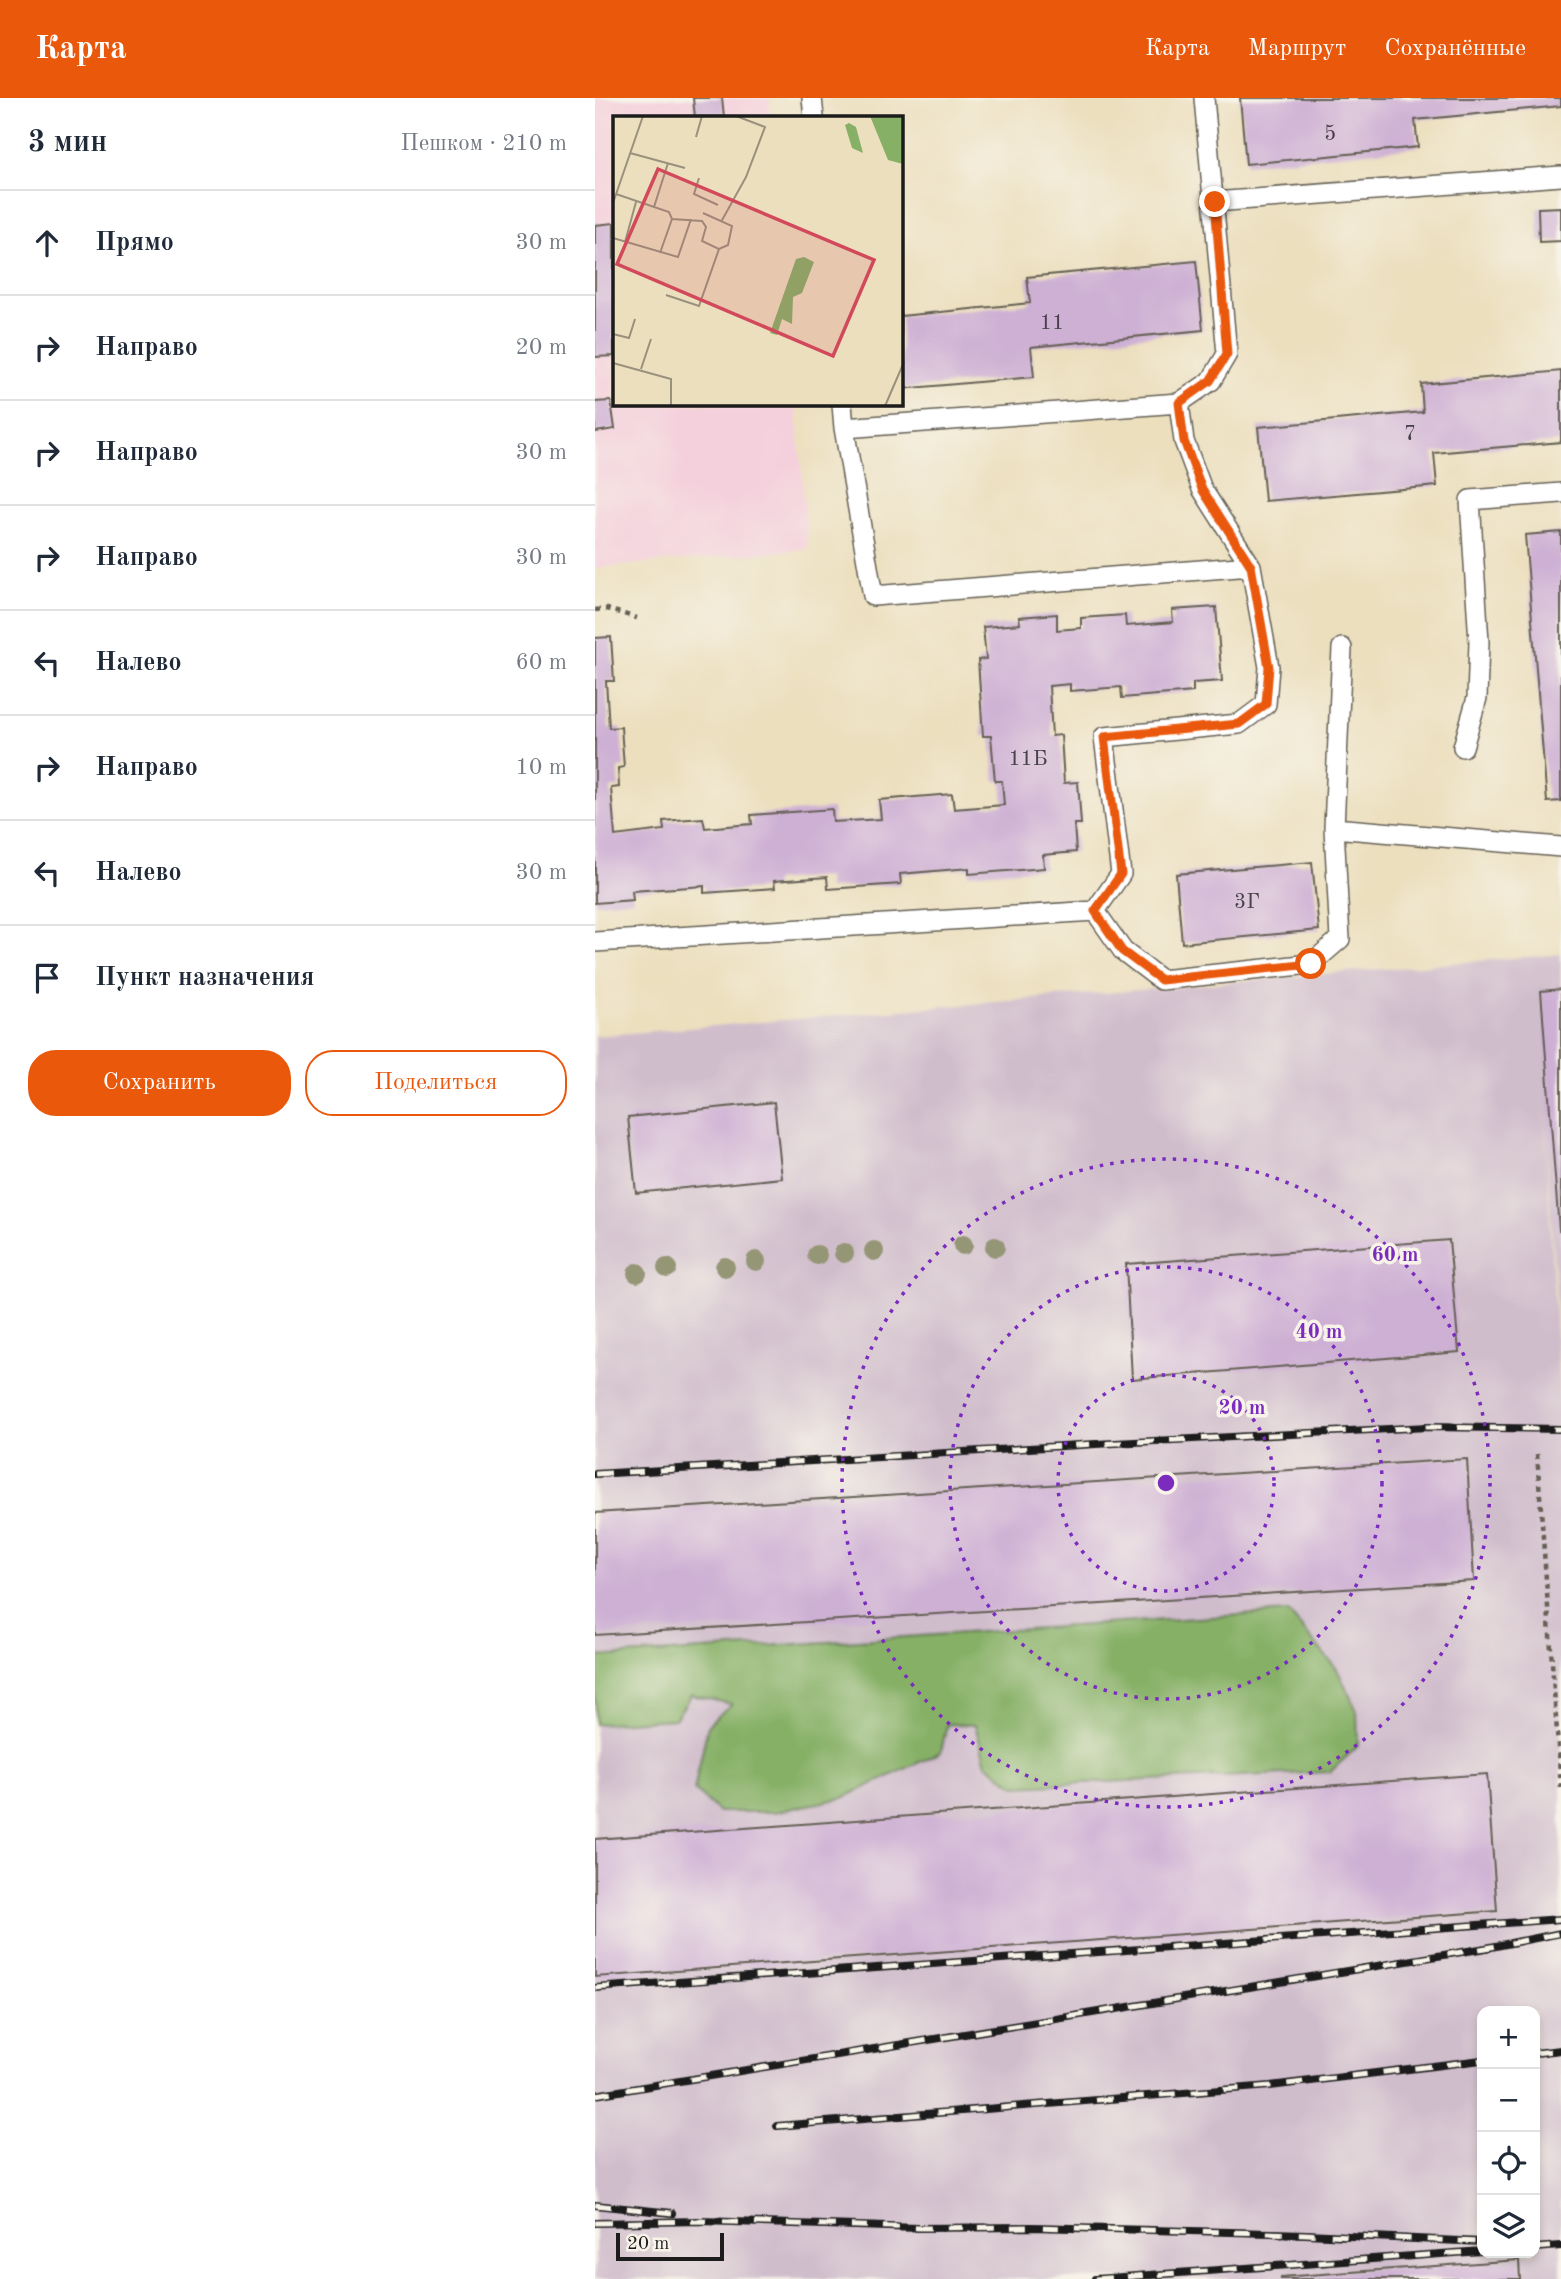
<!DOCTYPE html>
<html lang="ru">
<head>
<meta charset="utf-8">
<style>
  :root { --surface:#fff; --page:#f6f6f7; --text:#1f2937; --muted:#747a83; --line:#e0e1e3; --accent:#ea580c }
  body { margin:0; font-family:"Old Standard TT",serif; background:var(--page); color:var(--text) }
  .controls { position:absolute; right:21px; bottom:21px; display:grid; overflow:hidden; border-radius:14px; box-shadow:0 4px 10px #0003 }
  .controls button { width:63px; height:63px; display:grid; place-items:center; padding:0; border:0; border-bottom:2px solid var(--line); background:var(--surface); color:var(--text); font:35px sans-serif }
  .scale { position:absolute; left:21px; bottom:18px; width:108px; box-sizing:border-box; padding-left:7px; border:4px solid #1c1c1c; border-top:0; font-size:19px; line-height:24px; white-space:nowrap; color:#1c1c1c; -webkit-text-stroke:5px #f7f3e8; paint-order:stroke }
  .stop { position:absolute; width:21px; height:21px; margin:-16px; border:5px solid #ea580c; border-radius:50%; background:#fff }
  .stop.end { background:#ea580c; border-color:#fff; box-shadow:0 2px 7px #0008 }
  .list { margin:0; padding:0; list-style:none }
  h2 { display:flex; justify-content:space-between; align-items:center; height:91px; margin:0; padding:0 28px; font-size:30px }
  h2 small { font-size:23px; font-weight:400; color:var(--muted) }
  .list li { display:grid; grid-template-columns:46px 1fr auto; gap:21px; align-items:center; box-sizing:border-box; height:105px; padding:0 28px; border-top:2px solid var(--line) }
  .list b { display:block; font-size:26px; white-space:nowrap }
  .list em { font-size:23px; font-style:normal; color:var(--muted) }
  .actions { display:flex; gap:14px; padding:21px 28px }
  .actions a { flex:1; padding:16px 0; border:2px solid var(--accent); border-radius:28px; text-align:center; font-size:24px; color:var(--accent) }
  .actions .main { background:var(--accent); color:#fff }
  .icon { flex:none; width:38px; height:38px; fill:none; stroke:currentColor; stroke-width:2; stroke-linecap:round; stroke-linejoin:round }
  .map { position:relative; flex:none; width:966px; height:2181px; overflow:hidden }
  header { display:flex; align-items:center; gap:42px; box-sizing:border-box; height:98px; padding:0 35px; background:var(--accent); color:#fff }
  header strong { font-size:33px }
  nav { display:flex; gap:38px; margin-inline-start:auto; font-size:24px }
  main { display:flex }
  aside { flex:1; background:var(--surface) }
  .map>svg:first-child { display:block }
  .built { fill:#f4cfdc }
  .industrial { fill:#d0bdcc; fill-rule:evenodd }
  .forest { fill:#86b066; stroke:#516641; stroke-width:2 }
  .building { fill:#ceb0d4 }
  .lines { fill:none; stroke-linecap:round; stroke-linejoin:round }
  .service-casing { stroke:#656055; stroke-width:22 }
  .path { stroke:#656055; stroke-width:4.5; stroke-dasharray:5 5; stroke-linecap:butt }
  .service { stroke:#fff; stroke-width:19 }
  .rail-casing { stroke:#1c1c1c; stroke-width:8 }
  .rail { stroke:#f7f3e8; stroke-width:5; stroke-dasharray:16; stroke-linecap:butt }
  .tree { fill:#959676 }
  .route { stroke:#ea580c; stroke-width:9 }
  .ring { fill:none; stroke:#7b2cbf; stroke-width:3.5; stroke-dasharray:3.5 7 }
  .labels { text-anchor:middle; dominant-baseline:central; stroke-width:7; stroke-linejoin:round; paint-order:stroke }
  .number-label { font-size:21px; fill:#48414a }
  .inset-road { fill:none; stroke:#99917d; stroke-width:2 }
  .view { fill:#d1495b; fill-opacity:0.15; stroke:#d1495b; stroke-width:3.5 }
  .inset-edge { fill:none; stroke:#1c1c1c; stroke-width:3.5 }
  .centre { fill:#7b2cbf; stroke:#f7f3e8; stroke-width:3.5 }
  .ring-label { font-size:21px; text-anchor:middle; font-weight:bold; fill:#7b2cbf; stroke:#f7f3e8; stroke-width:7; stroke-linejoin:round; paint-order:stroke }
</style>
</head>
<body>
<header>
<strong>Карта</strong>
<nav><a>Карта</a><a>Маршрут</a><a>Сохранённые</a></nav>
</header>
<main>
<aside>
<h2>3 мин<small>Пешком · 210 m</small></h2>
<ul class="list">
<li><svg class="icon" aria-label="ahead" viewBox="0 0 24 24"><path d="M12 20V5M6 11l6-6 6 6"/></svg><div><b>Прямо</b></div><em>30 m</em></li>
<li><svg class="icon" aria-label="right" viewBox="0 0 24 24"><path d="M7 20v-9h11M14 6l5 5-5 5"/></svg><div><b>Направо</b></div><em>20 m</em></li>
<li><svg class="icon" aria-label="right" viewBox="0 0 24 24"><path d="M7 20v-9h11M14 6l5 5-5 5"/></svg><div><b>Направо</b></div><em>30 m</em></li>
<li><svg class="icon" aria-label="right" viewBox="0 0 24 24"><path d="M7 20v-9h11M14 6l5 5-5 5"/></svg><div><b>Направо</b></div><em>30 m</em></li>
<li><svg class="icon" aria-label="left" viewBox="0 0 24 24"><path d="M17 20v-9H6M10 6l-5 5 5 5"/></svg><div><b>Налево</b></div><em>60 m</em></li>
<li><svg class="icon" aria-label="right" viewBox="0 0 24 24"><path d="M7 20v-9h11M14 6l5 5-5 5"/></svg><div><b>Направо</b></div><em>10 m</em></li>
<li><svg class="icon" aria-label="left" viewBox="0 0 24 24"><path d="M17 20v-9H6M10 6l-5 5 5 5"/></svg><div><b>Налево</b></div><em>30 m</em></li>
<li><svg class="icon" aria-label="arrive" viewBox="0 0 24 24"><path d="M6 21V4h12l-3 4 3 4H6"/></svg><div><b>Пункт назначения</b></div></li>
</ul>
<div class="actions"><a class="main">Сохранить</a><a>Поделиться</a></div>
</aside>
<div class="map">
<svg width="966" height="2181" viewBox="0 0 966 2181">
  <rect width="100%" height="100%" fill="#f7f3e8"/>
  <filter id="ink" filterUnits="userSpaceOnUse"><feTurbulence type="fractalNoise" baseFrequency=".0143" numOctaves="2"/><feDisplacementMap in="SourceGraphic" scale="14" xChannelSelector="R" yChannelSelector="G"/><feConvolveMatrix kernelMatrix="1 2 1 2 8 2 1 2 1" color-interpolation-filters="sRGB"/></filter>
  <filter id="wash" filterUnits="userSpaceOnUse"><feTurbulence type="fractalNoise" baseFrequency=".00686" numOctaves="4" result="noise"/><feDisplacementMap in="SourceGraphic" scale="28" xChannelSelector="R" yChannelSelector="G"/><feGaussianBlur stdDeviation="1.57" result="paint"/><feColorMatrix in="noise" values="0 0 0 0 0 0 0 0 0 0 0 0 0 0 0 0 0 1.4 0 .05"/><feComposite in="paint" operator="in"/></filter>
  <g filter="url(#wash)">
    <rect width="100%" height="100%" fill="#ecdfbe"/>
    <path class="built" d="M0 0H174L176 19H19V306H201L213 451 0 470Z"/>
    <path class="industrial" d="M966 856V1274L948 1000 966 1330V2181H0V938ZM887 1913H940V2155H887Z"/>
    <path class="forest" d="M693 1514 742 1571 762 1613 763 1648 735 1674 420 1688 391 1666 380 1627 352 1626 346 1654 248 1700 179 1714H124L99 1692 113 1627 136 1606 96 1597 80 1621 0 1626V1559Z"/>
    <g id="blocks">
      <path class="building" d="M98 0H127L129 19H100Z
        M645 0H966V8L820 22 823 49 651 66Z
        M966 109V143L944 144 943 110Z
        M19 125V258L0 259V127Z
        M601 163 608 232 436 249 439 279 306 291V218L435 205 432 179Z
        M966 273V344L839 355 842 388 670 403 663 329 828 314 826 286Z
        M16 303 20 331 0 334V304Z
        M966 434V703L952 704 930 437Z
        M621 509 627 583 598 585V594L527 600 526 589 475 593V586L454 588 457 638 466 637 469 685 483 684 486 726H479L481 754 448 757 449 770 374 776V770L305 776 306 786 233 791 232 779 179 783 180 790 109 795V788L37 793 38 802 0 805V540L16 539 19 583H11L14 630 26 629 29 669 23 670 24 689 16 690 20 738 69 732 68 723 108 720 110 730 133 728 157 726 156 717 237 711 238 724 286 721 284 702 357 696 359 711 409 707 407 683H400L396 638H388L383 562 391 561 388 529 425 526 424 519 462 516V532L486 530V520L530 517 531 528 578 524 577 512Z
        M717 764 724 832 587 845 581 776Z
        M966 891V1131L964 1132 946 893Z
        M179 1004 187 1080 41 1095 33 1019Z
        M854 1142 864 1254 537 1281 531 1166Z
        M872 1361 879 1483 0 1537V1415Z
        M892 1676 902 1813 0 1879V1741Z
        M924 2162 925 2181H686V2179Z"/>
    </g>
  </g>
  <g filter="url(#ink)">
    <use href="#blocks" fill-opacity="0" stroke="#656055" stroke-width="2"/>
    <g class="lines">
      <defs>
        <path id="service" d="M217 0 219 19
          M619 104 966 78
          M247 306 249 330 278 498 656 468
          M249 330 584 305
          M868 649 882 600 884 544 875 402 966 395
          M739 730 966 749
          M500 813 528 853 566 882 716 866 745 841 739 730 747 550
          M0 844 500 813 526 776 509 639 644 626 671 606 674 569 656 468 607 391 589 343 584 305 616 283 632 256 609 0"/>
      </defs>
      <use href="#service" class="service-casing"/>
      <path class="path" d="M0 512 12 511 42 520
        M942 1356 966 1690"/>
      <use href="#service" class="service"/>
      <defs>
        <path id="rail" d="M0 1376 501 1346 833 1329 966 1331
          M0 1890 966 1821
          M940 1955 966 1952
          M0 1997 891 1850 966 1835
          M182 2028 675 1988 887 1962
          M0 2107 77 2115
          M0 2125 106 2123 324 2130 437 2129 711 2136 887 2144
          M940 2150 966 2148
          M500 2181 887 2153"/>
      </defs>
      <use href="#rail" class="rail-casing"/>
      <use href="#rail" class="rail"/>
    </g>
    <g class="tree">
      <circle cx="368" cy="1147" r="10"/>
      <circle cx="400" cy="1149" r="10"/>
      <circle cx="279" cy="1153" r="10"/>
      <circle cx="249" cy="1155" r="10"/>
      <circle cx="222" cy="1157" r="10"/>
      <circle cx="161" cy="1163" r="10"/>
      <circle cx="130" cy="1169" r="10"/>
      <circle cx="72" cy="1170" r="10"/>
      <circle cx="42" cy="1175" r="10"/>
    </g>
  </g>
  <g class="lines" filter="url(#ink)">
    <path class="route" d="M620 104 632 256 615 283 584 305 589 343 607 391 656 468 674 569 671 606 644 626 509 639 526 776 500 813 527 853 566 882 716 866"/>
  </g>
  <g class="ring">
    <circle cx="571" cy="1385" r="108"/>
    <circle cx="571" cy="1385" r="216"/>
    <circle cx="571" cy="1385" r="324"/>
  </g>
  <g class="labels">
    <g class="number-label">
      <text x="735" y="36">5</text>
      <text x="457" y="225">11</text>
      <text x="815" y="336">7</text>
      <text x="433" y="661">11Б</text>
      <text x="652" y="804">3Г</text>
    </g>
  </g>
  <g transform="translate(18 18)">
    <rect width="290" height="290" fill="#ecdfbe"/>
    <path d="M257 0 290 1V48L275 44ZM236 7 243 11 250 37 239 32 232 9ZM191 141 201 146 189 177 180 181 179 208 169 203 164 219 157 217 183 143Z" fill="#86b066"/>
    <path class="inset-road" d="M83 21 89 0M17 37 72 52M86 62 81 78 105 89M3 78 56 96 59 103 89 105 93 111 89 125 106 133 86 190 53 179M0 87 30 0M41 91 55 47M90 97 119 110 115 129 106 133M108 106 133 61 152 11 123 0M0 122 65 141 78 103M12 126 23 86M47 137 59 103M0 218 16 222 22 203M0 247 58 263V290M28 253 38 223M272 290 291 246"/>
    <path class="view" d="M45 53 261 144 220 240 4 148Z"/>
    <rect width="290" height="290" class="inset-edge"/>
  </g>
  <circle cx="571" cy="1385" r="10" class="centre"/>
  <g class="ring-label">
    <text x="800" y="1163">60 m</text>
    <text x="724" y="1240">40 m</text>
    <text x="647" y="1316">20 m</text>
  </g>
</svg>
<div class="controls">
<button>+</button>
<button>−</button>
<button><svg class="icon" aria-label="locate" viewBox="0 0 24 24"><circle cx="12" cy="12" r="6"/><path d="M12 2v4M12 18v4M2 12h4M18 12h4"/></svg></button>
<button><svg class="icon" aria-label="layers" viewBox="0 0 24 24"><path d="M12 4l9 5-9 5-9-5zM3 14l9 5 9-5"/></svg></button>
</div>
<div class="scale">20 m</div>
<div class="stop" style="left:716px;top:866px"></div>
<div class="stop end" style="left:620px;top:104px"></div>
</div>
</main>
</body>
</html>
